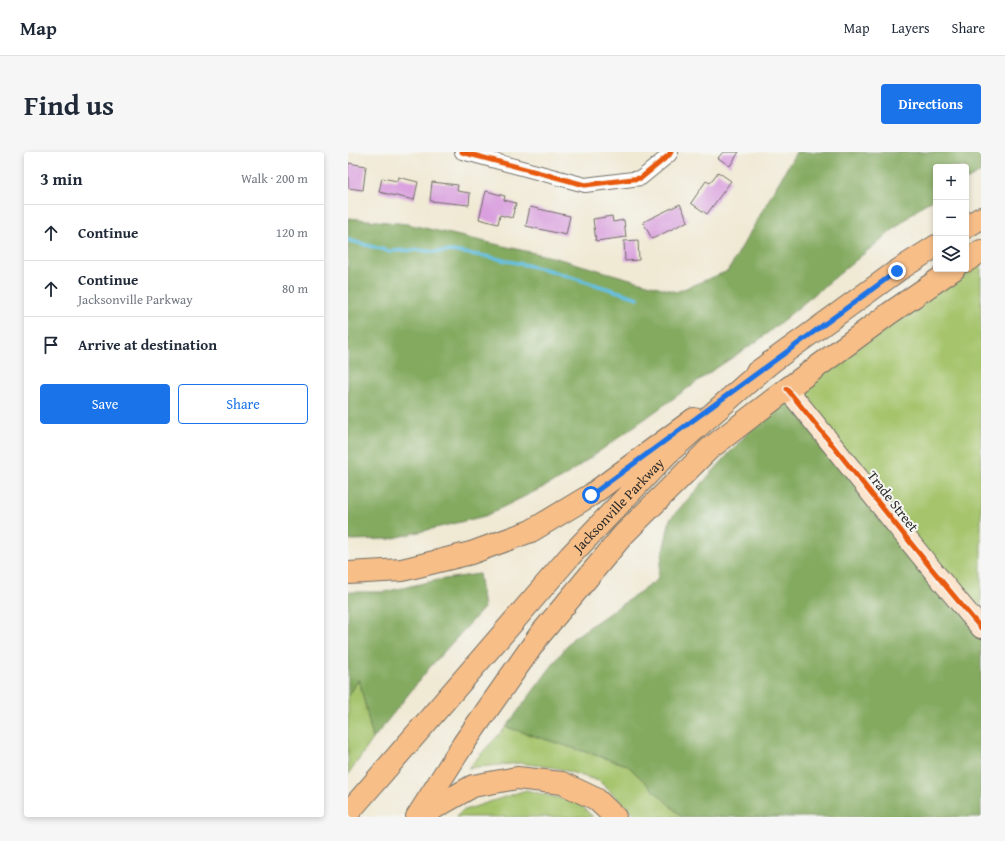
<!DOCTYPE html>
<html lang="en">
<head>
<meta charset="utf-8">
<style>
  :root { --surface:#fff; --page:#f6f6f7; --text:#1f2937; --muted:#747a83; --line:#e0e1e3; --accent:#1a73e8 }
  body { margin:0; font-family:"Gentium Book Plus",serif; background:var(--page); color:var(--text) }
  .controls { position:absolute; right:12px; top:12px; display:grid; overflow:hidden; border-radius:4px; box-shadow:0 2px 6px #0003 }
  .controls button { width:36px; height:36px; display:grid; place-items:center; padding:0; border:0; border-bottom:1px solid var(--line); background:var(--surface); color:var(--text); font:20px sans-serif }
  .stop { position:absolute; width:12px; height:12px; margin:-9px; border:3px solid #1a73e8; border-radius:50%; background:#fff }
  .stop.end { background:#1a73e8; border-color:#fff; box-shadow:0 1px 4px #0008 }
  .list { margin:0; padding:0; list-style:none }
  h2 { display:flex; justify-content:space-between; align-items:center; height:52px; margin:0; padding:0 16px; font-size:17px }
  h2 small { font-size:13px; font-weight:400; color:var(--muted) }
  .list li { display:grid; grid-template-columns:26px 1fr auto; gap:12px; align-items:center; box-sizing:border-box; height:56px; padding:0 16px; border-top:1px solid var(--line) }
  .list b { display:block; font-size:15px; white-space:nowrap }
  .list p { margin:0; font-size:13px; white-space:nowrap; color:var(--muted) }
  .list em { font-size:13px; font-style:normal; color:var(--muted) }
  .actions { display:flex; gap:8px; padding:12px 16px }
  .actions a { flex:1; padding:9px 0; border:1px solid var(--accent); border-radius:4px; text-align:center; font-size:14px; color:var(--accent) }
  .actions .main { background:var(--accent); color:#fff }
  .icon { flex:none; width:22px; height:22px; fill:none; stroke:currentColor; stroke-width:2; stroke-linecap:round; stroke-linejoin:round }
  .map { position:relative; flex:none; width:633px; height:665px; overflow:hidden; border-radius:4px }
  header { display:flex; align-items:center; gap:24px; box-sizing:border-box; height:56px; padding:0 20px; background:var(--surface); border-bottom:1px solid var(--line) }
  header strong { font-size:19px }
  nav { display:flex; gap:22px; margin-inline-start:auto; font-size:14px }
  .intro { display:flex; align-items:center; justify-content:space-between; box-sizing:border-box; height:96px; padding:0 24px }
  h1 { margin:0; font-size:28px }
  .button { padding:10px 18px; border-radius:4px; background:var(--accent); color:#fff; font-size:14px; font-weight:700 }
  main { display:flex; gap:24px; padding:0 24px }
  aside { flex:1; background:var(--surface); border-radius:4px; box-shadow:0 2px 6px #0003 }
  .map>svg:first-child { display:block }
  .green { fill:#a5c46c; stroke:#68784c }
  .forest { fill:#84aa60; stroke:#586a46 }
  .lines { fill:none; stroke-linecap:round; stroke-linejoin:round }
  .stream { stroke:#65c0e3; stroke-width:3.5 }
  .building { fill:#d99fde }
  .street-casing { stroke:#706e66; stroke-width:16 }
  .secondary-casing { stroke:#706e66; stroke-width:22 }
  .primary-casing { stroke:#706e66; stroke-width:24 }
  .highway-casing { stroke:#706e66; stroke-width:24 }
  .street { stroke:#fff; stroke-width:14 }
  .secondary { stroke:#fce5cf; stroke-width:20 }
  .primary { stroke:#f7be88; stroke-width:22 }
  .highway { stroke:#f7be88; stroke-width:22 }
  .cycleway-casing { stroke:#f6f6f2; stroke-width:8 }
  .cycleway { stroke:#e8590c; stroke-width:5 }
  .route { stroke:#1a73e8; stroke-width:5 }
  .labels { text-anchor:middle; dominant-baseline:central; stroke-width:4; stroke-linejoin:round; paint-order:stroke }
  .street-label { font-size:14px; fill:#2b2b2b; stroke:#f6f6f2 }
</style>
</head>
<body>
<header>
<strong>Map</strong>
<nav><a>Map</a><a>Layers</a><a>Share</a></nav>
</header>
<div class="intro"><h1>Find us</h1><a class="button">Directions</a></div>
<main>
<aside>
<h2>3 min<small>Walk · 200 m</small></h2>
<ul class="list">
<li><svg class="icon" aria-label="ahead" viewBox="0 0 24 24"><path d="M12 20V5M6 11l6-6 6 6"/></svg><div><b>Continue</b></div><em>120 m</em></li>
<li><svg class="icon" aria-label="ahead" viewBox="0 0 24 24"><path d="M12 20V5M6 11l6-6 6 6"/></svg><div><b>Continue</b><p>Jacksonville Parkway</p></div><em>80 m</em></li>
<li><svg class="icon" aria-label="arrive" viewBox="0 0 24 24"><path d="M6 21V4h12l-3 4 3 4H6"/></svg><div><b>Arrive at destination</b></div></li>
</ul>
<div class="actions"><a class="main">Save</a><a>Share</a></div>
</aside>
<div class="map">
<svg width="633" height="665" viewBox="0 0 633 665">
  <rect width="100%" height="100%" fill="#f6f6f2"/>
  <filter id="ink" filterUnits="userSpaceOnUse"><feTurbulence type="fractalNoise" baseFrequency=".025" numOctaves="2"/><feDisplacementMap in="SourceGraphic" scale="8" xChannelSelector="R" yChannelSelector="G"/><feConvolveMatrix kernelMatrix="1 2 1 2 8 2 1 2 1" color-interpolation-filters="sRGB"/></filter>
  <filter id="wash" filterUnits="userSpaceOnUse"><feTurbulence type="fractalNoise" baseFrequency=".012" numOctaves="4" result="noise"/><feDisplacementMap in="SourceGraphic" scale="16" xChannelSelector="R" yChannelSelector="G"/><feGaussianBlur stdDeviation="0.9" result="paint"/><feColorMatrix in="noise" values="0 0 0 0 0 0 0 0 0 0 0 0 0 0 0 0 0 1.4 0 .05"/><feComposite in="paint" operator="in"/></filter>
  <g filter="url(#wash)">
    <rect width="100%" height="100%" fill="#f0e9d4"/>
    <path class="green" d="M633 99V476L439 237Z
      M11 527 25 587 0 623V545Z
      M158 575 279 613 334 665H290L251 629 209 616 172 611 120 616Z
      M178 638 231 651 245 665H108L114 659Z"/>
    <path class="forest" d="M448 0H633V20L618 28V15H588V46L575 53 411 188 361 221 214 326 137 364 42 387 0 388V66L59 72 208 106 328 140 380 119Z
      M439 237 633 476V665H334L279 613 158 575 224 487 309 428 322 367Z
      M131 422 136 456 82 515 25 587 11 527 0 545V440H36L90 428Z"/>
    <g class="lines">
      <path class="stream" d="M0 88 40 99 71 98 88 100 104 99 142 105 200 118 290 146"/>
    </g>
    <g id="blocks">
      <path class="building" d="M375 0H391L382 14 370 6Z
        M0 11 18 14 15 38 0 36Z
        M370 20 383 29 359 62 343 51 358 29 362 31Z
        M50 25 70 30 66 48 31 40 34 26 49 29Z
        M84 30 110 33 109 39 122 41 121 53 82 49Z
        M138 39 157 44 156 48 168 51 164 66 152 63 150 72 131 67Z
        M332 52 340 69 304 87 295 70Z
        M182 55 222 64 218 83 178 74Z
        M264 64 265 70 276 68 278 85 248 89 245 67Z
        M290 88 291 108 277 109 276 89Z"/>
    </g>
  </g>
  <g filter="url(#ink)">
    <use href="#blocks" fill-opacity="0" stroke="#706e66" stroke-width="1"/>
    <g class="lines">
      <defs>
        <path id="street" d="M114 0 237 33 293 26 321 3 323 0"/>
        <path id="secondary" d="M439 237C504 316 566 398 633 476"/>
        <path id="primary" d="M618 75 633 66
          M618 109 633 99
          M408 221 549 119 588 94
          M439 237 542 161 606 117
          M0 421 54 418 123 401 183 379 243 343 346 267"/>
        <g id="highway">
          <path id="s1" d="M0 661 222 404 319 302 423 210"/>
          <path d="M72 664 125 634 169 626 214 631 248 647 267 665"/>
          <path d="M69 665 116 591 191 484 275 383 361 297 439 237"/>
        </g>
      </defs>
      <use href="#street" class="street-casing"/>
      <use href="#secondary" class="secondary-casing"/>
      <use href="#primary" class="primary-casing"/>
      <use href="#highway" class="highway-casing"/>
      <use href="#street" class="street"/>
      <use href="#secondary" class="secondary"/>
      <use href="#primary" class="primary"/>
      <use href="#highway" class="highway"/>
      <defs>
        <path id="cycleway" d="M114 0 237 33 293 26 321 3 323 0
          M439 237C504 316 566 398 633 476"/>
      </defs>
      <use href="#cycleway" class="cycleway-casing"/>
      <use href="#cycleway" class="cycleway"/>
    </g>
  </g>
  <g class="lines" filter="url(#ink)">
    <path class="route" d="M243 343 549 119"/>
  </g>
  <g class="labels">
    <g class="street-label">
      <text transform="translate(545 349) rotate(52)">Trade Street</text>
      <text stroke="none"><textPath href="#s1" startOffset="410">Jacksonville Parkway</textPath></text>
    </g>
  </g>
</svg>
<div class="controls">
<button>+</button>
<button>−</button>
<button><svg class="icon" aria-label="layers" viewBox="0 0 24 24"><path d="M12 4l9 5-9 5-9-5zM3 14l9 5 9-5"/></svg></button>
</div>
<div class="stop" style="left:243px;top:343px"></div>
<div class="stop end" style="left:549px;top:119px"></div>
</div>
</main>
</body>
</html>
